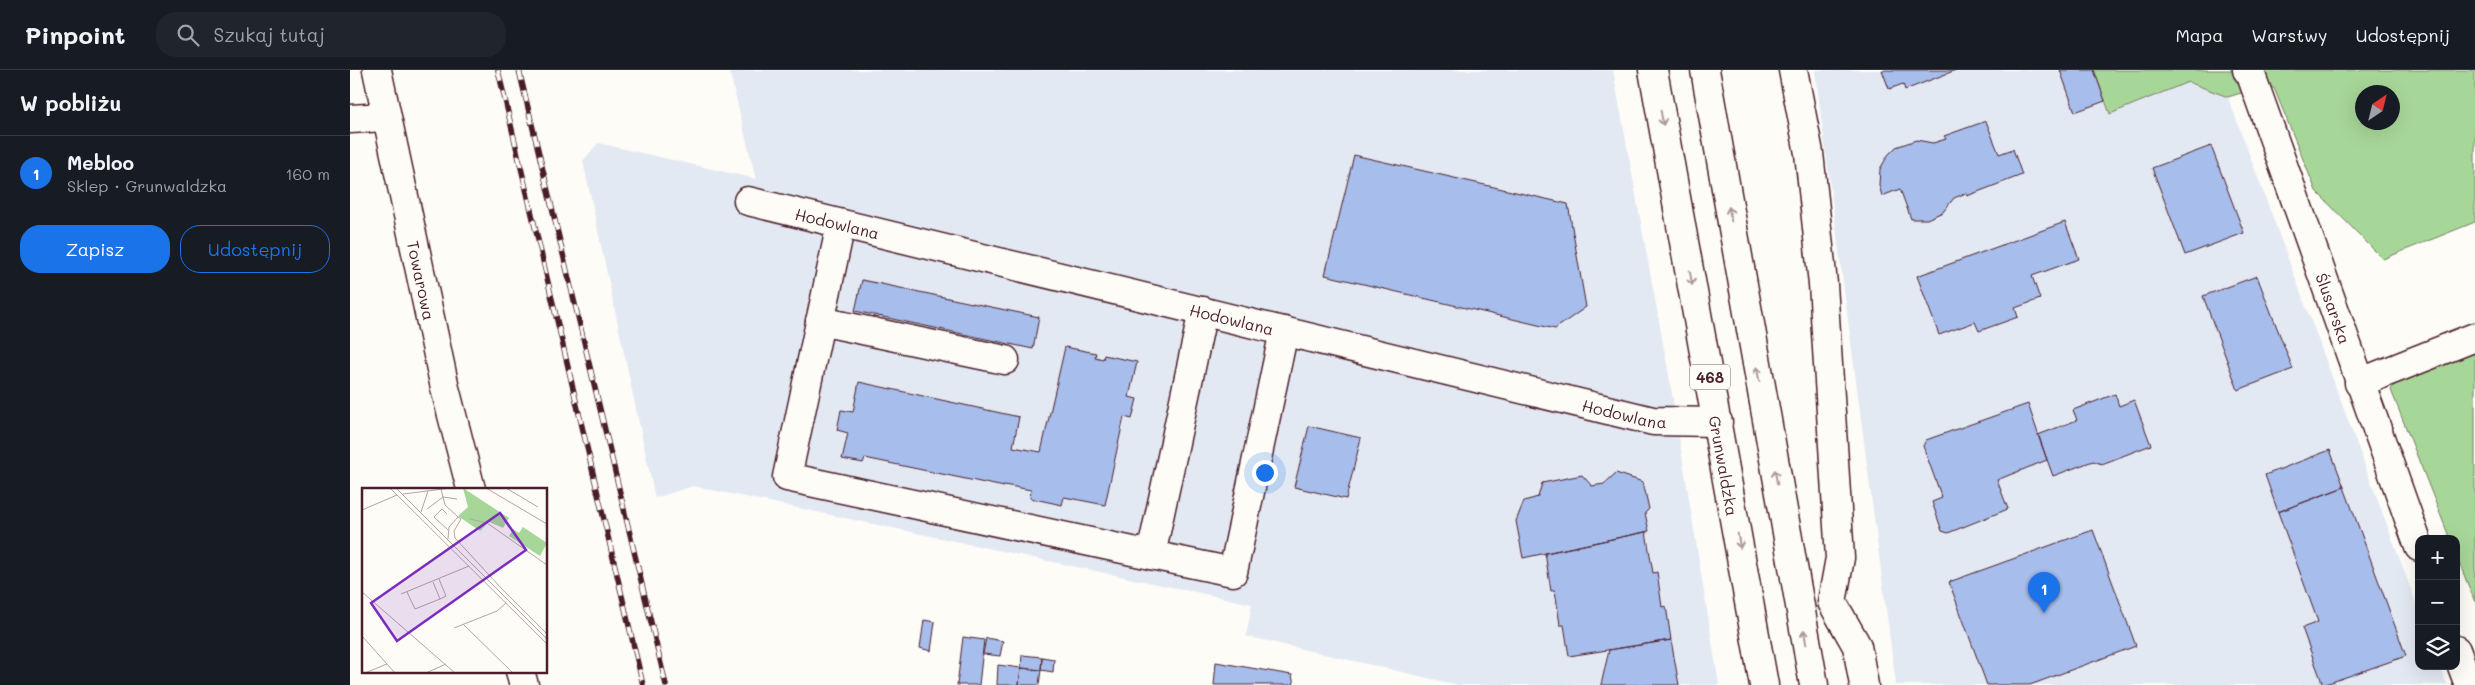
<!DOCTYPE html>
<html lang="pl">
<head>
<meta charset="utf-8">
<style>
  :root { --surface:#171b24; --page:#20242c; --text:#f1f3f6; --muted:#9ea1a6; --line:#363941; --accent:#1a73e8 }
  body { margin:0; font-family:Mali,sans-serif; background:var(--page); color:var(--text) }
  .controls { position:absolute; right:15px; bottom:15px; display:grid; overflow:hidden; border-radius:10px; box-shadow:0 5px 20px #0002 }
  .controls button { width:45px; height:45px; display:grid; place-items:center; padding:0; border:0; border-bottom:1px solid var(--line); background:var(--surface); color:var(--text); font:25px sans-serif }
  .compass { position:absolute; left:2005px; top:15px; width:45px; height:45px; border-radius:50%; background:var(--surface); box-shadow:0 5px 20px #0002; rotate:35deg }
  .you { position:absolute; left:914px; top:402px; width:18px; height:18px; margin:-12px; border:4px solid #fff; border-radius:50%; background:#1a73e8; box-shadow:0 0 0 8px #1a73e833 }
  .badge { display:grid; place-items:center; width:32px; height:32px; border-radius:50%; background:var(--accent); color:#fff; font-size:16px; font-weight:700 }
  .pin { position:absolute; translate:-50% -41px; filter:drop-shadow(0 1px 2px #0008) }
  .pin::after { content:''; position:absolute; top:26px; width:18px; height:15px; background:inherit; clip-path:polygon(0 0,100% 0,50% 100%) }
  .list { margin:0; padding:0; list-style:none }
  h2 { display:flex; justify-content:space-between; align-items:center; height:65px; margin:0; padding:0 20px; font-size:21px }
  h2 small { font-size:16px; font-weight:400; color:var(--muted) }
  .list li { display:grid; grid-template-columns:32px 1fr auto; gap:15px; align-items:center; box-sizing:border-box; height:75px; padding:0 20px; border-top:1px solid var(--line) }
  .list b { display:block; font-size:19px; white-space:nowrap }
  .list p { margin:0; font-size:16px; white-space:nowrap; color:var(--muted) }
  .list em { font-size:16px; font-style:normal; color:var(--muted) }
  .actions { display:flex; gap:10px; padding:15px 20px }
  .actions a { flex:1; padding:11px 0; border:1px solid var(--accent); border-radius:20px; text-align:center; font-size:18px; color:var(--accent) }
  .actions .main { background:var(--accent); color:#fff }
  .icon { flex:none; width:28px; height:28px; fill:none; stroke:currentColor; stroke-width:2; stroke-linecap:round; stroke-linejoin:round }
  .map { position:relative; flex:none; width:2125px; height:615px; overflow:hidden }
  header { display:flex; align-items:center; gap:30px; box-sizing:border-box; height:70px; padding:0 25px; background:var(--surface); border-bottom:1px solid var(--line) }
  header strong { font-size:24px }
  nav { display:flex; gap:28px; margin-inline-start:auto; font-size:18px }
  .search { width:350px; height:45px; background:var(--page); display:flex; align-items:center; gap:12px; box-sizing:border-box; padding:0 18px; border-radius:20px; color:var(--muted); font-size:19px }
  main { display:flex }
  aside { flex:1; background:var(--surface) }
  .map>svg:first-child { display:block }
  .built { fill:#e3e9f3 }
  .green { fill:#a7d798; stroke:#787b62; fill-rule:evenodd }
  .building { fill:#a7bdeb; stroke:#4a1f2b }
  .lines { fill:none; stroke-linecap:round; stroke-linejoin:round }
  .minor-casing { stroke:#4a1f2b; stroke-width:31 }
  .major-casing { stroke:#4a1f2b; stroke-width:31 }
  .minor { stroke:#fdfcf7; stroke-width:28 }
  .major { stroke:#fdfcf7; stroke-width:28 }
  .rail-casing { stroke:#4a1f2b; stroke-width:5.5 }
  .rail { stroke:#fdfcf7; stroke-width:4; stroke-dasharray:11; stroke-linecap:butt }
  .oneway { stroke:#ac999b }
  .labels { text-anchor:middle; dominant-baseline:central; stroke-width:5; stroke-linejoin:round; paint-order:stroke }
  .shield { fill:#fdfcf7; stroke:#806168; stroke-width:1 }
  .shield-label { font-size:15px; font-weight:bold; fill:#4a1f2b }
  .street-label { font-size:16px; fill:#4a1f2b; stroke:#fdfcf7 }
  .inset-road { fill:none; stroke:#b5a4a5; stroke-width:1 }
  .view { fill:#7b2cbf; fill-opacity:0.15; stroke:#7b2cbf; stroke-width:2.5 }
  .inset-edge { fill:none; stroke:#4a1f2b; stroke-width:2.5 }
</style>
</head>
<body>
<header>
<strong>Pinpoint</strong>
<div class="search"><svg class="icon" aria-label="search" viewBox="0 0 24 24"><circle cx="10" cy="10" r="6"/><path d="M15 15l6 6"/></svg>Szukaj tutaj</div>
<nav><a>Mapa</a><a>Warstwy</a><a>Udostępnij</a></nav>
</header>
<main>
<aside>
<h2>W pobliżu<small></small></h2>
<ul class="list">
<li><span class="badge">1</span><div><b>Mebloo</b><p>Sklep · Grunwaldzka</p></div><em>160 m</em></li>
</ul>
<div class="actions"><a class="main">Zapisz</a><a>Udostępnij</a></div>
</aside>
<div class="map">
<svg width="2125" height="615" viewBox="0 0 2125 615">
  <rect width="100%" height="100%" fill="#fdfcf7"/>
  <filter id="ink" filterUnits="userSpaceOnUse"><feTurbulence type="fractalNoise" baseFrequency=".02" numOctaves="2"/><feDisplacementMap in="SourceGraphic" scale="10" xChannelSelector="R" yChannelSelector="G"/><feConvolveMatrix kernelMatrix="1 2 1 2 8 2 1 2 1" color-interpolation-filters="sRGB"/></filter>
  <g filter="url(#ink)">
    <path class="built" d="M379 0H1263L1320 311 1369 615H1108L896 566 902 534 343 416 305 428 233 91 248 73 406 109Z
      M1465 0H1744L1760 44 1838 12 1878 27 2069 541V596H2090L2097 615H1546Z"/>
    <path class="green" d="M1744 0H2125V152L2033 189 1966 121 1924 18 1914 16 1878 27 1838 12 1760 44ZM2012 22H2042V52H2012Z
      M2125 275V532L2106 485V469H2100L2041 320 2050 305Z"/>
    <path class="building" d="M1532 0H1606L1555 20 1553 14 1539 19Z
      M1710 0H1744L1755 31 1725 42Z
      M1636 51 1649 84 1663 79 1672 105 1617 126 1616 123 1604 128 1593 142 1577 149H1561L1550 119 1532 126 1529 115 1530 99 1538 85 1546 77 1566 70 1583 73 1596 69 1594 66Z
      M1861 76 1894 163 1835 185 1802 98Z
      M1004 85 1218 134 1236 237 1205 259 975 205Z
      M1715 152 1729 189 1682 206 1690 229 1665 238 1668 247 1629 261 1625 252 1589 265 1567 206Z
      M1907 206 1943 299 1888 320 1853 226Z
      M512 210 689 247 683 279 505 241Z
      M715 277 746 283 745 287 753 289 754 285 787 292 779 327 787 329 782 349 774 347 755 435 714 427 712 435 680 428 681 420 654 415V417L515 388 513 393 492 389 498 363 487 360 491 340 503 342 509 312 669 347 663 377 691 382Z
      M1765 324 1769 336 1784 330 1801 375 1752 394 1743 391 1703 406 1688 365 1727 350 1723 340Z
      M1678 334 1697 390 1647 410 1658 439 1598 463 1592 461 1582 432 1592 428 1573 376 1576 370Z
      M959 356 1011 368 996 429 944 417Z
      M1980 380 1994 417 1928 442 1915 405Z
      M1266 403 1293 412 1299 439 1295 443 1299 461 1173 488 1166 451 1174 431 1188 427 1192 413 1232 405 1242 416 1254 414Z
      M1994 417 2056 586 1973 615 1952 558 1968 552 1928 442Z
      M1743 460 1786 576 1680 615H1637L1599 512Z
      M1296 462 1303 503 1307 502 1312 537 1316 536 1321 570 1219 586 1214 555H1210L1205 520 1201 521 1195 483Z
      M574 550 585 552 581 581 570 578Z
      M613 567 634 570 629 615H607Z
      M636 568 653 571 650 586 633 584Z
      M1321 570 1329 615H1251L1259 580Z
      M672 585 692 587 691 600 671 598Z
      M692 587 704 589 703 602 691 600Z
      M866 592 942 605 944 615H864Z
      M648 595 671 598 669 615H647Z
      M671 598 691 600 689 615H669Z"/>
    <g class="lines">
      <defs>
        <g id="minor">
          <path id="s1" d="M27 0 95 318 121 419"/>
          <path d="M1443 0 1459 83 1473 214 1490 488 1482 532 1507 576 1514 615"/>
          <path id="s2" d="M1897 0 1901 5 2069 477"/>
          <path d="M0 49 36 47"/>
          <path id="s3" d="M398 131 1303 351 1368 352"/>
          <path d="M491 154 437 407 801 485"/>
          <path d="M853 241 801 485 883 502 934 261"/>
          <path d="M470 251 655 290"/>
          <path d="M2009 313 2125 267"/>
          <path d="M2106 580 2119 615"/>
          <path d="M170 601 174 615"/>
        </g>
        <g id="major">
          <path id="s4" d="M1303 0 1414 615"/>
          <path d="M1355 0 1464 615"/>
        </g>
      </defs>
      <use href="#minor" class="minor-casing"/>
      <use href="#major" class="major-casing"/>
      <use href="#minor" class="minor"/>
      <use href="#major" class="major"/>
      <defs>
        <path id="rail" d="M148 0 293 615
          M169 0 316 615"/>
      </defs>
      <use href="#rail" class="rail-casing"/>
      <use href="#rail" class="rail"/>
    </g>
    <defs><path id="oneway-shaft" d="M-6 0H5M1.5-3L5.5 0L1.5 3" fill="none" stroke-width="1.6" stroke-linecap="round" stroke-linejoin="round" transform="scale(1.25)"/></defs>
    <g class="oneway">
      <use href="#oneway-shaft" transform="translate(1312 48) rotate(80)"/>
      <use href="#oneway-shaft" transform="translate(1380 144) rotate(-100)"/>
      <use href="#oneway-shaft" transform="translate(1341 208) rotate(80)"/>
      <use href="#oneway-shaft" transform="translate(1408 304) rotate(-100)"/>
      <use href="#oneway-shaft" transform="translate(1426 407) rotate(-100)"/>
      <use href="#oneway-shaft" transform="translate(1389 471) rotate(80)"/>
      <use href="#oneway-shaft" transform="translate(1455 567) rotate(-100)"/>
    </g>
  </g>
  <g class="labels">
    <rect class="shield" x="1340" y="294.5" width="40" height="25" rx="4"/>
    <g class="shield-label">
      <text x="1360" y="307">468</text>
    </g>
    <g class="street-label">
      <text stroke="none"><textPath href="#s3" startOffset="92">Hodowlana</textPath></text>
      <text stroke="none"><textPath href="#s1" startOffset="215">Towarowa</textPath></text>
      <text stroke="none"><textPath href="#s2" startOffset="254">Ślusarska</textPath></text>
      <text stroke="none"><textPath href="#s3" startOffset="498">Hodowlana</textPath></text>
      <text stroke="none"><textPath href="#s3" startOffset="902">Hodowlana</textPath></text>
      <text stroke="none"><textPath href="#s4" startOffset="402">Grunwaldzka</textPath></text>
    </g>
  </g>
  <g transform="translate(12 418)">
    <rect width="185" height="185" fill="#fdfcf7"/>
    <path d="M101 0 147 30 141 40 127 34 118 43 96 28 106 19ZM161 39 185 55 178 68 147 48 151 41 157 45Z" fill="#a7d798"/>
    <path class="inset-road" d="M28 0 185 156M34 0 185 151M124 0 185 36M144 0 176 19M79 1 83 17 96 29 87 39 86 51M41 6 89 0M65 21 81 9 95 11M0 22 35 7M59 24 66 3M85 26 80 21 72 29 86 42M96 29 99 31 92 43 93 50 140 101M108 31 125 35 185 77M71 94 78 111 84 108 77 91M140 101 185 146M0 104 93 185M45 104 53 121 78 111M39 106 107 78M101 136 151 185M92 140 135 123 144 115M0 148 33 185M3 185 25 176M64 185 84 176"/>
    <path class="view" d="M138 25 164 62 35 153 9 115Z"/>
    <rect width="185" height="185" class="inset-edge"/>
  </g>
</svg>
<div class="controls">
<button>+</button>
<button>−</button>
<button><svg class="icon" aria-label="layers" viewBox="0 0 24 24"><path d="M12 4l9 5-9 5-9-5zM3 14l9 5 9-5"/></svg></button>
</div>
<svg class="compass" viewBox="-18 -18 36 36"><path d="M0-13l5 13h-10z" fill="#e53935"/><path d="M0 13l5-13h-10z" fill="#9ea1a6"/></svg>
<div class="you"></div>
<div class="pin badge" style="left:1694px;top:543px">1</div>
</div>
</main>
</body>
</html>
